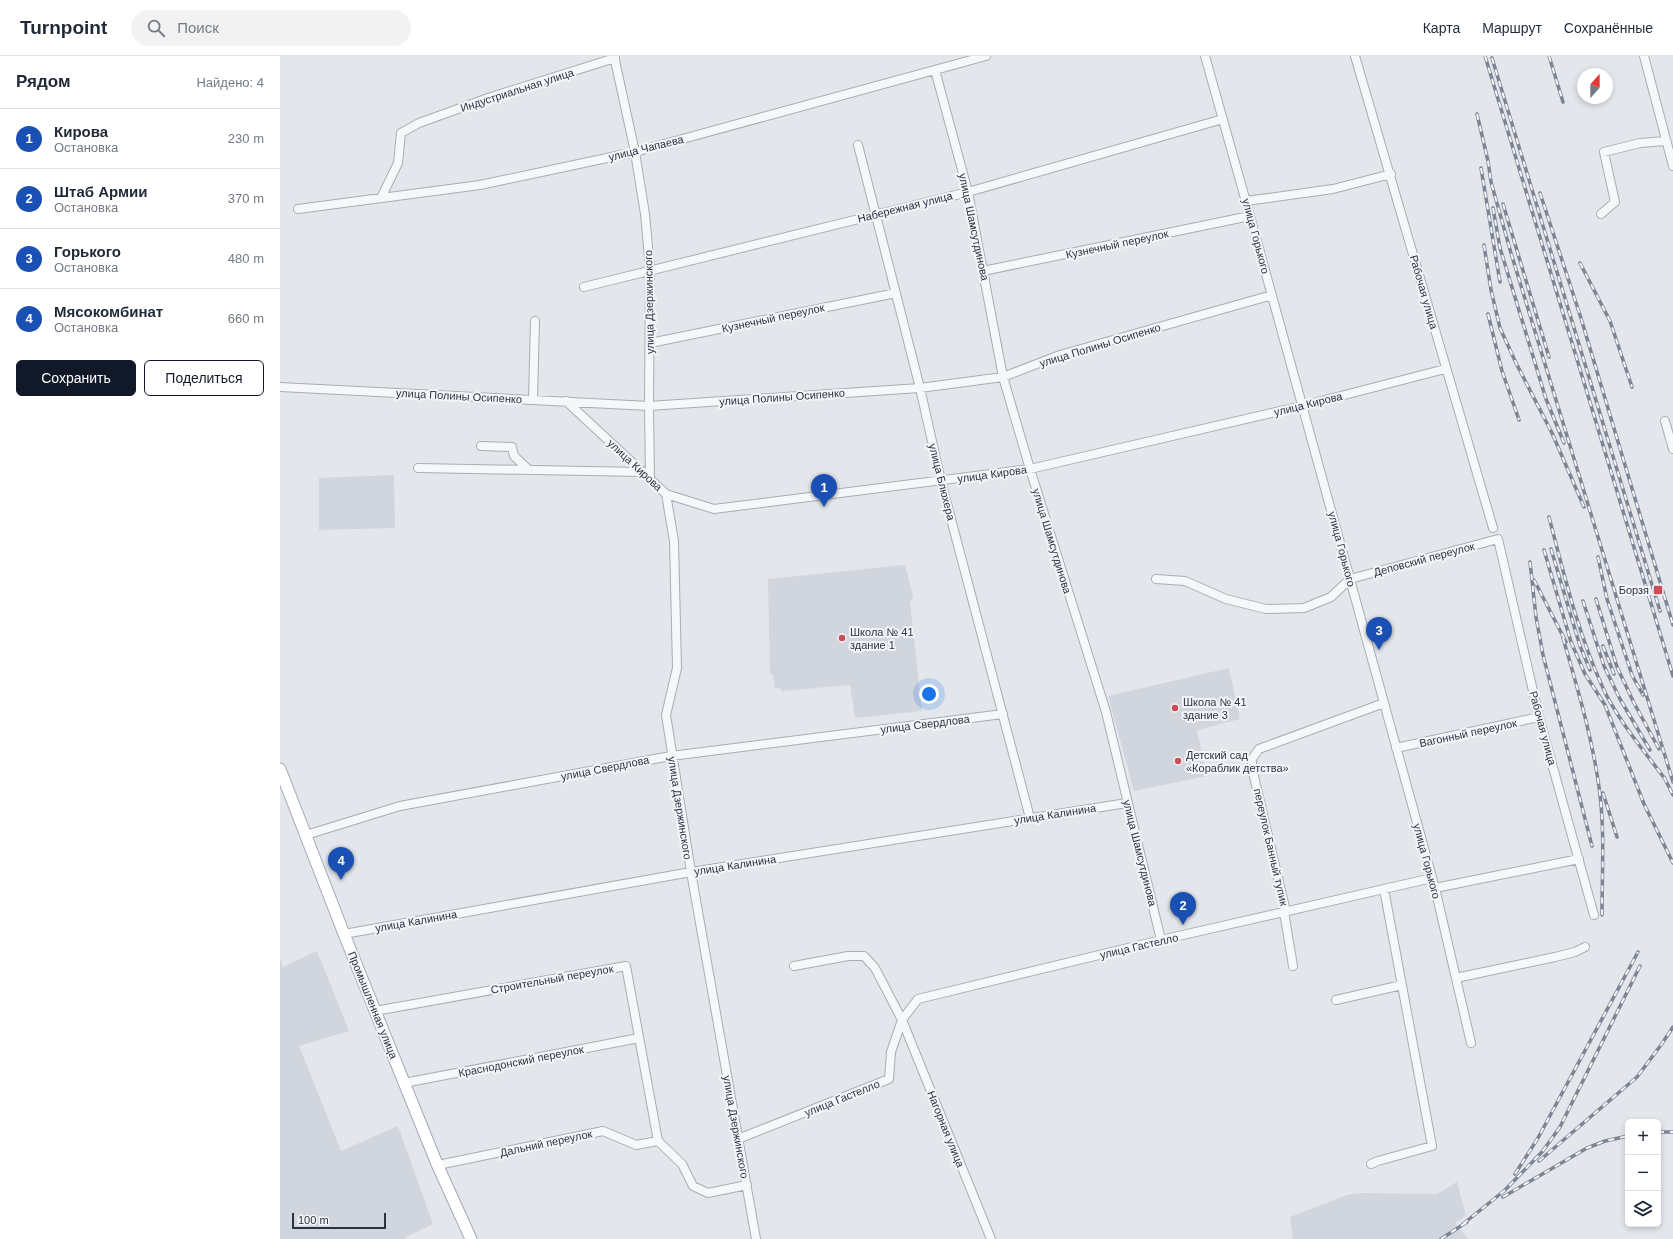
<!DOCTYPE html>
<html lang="ru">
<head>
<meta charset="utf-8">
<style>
  :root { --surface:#fff; --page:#f2f2f3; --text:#1f2937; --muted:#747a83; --line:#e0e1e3; --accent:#111827 }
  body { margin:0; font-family:Arial,sans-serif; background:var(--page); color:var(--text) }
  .controls { position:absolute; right:12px; bottom:12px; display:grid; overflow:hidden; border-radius:6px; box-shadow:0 2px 6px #0003 }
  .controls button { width:36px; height:36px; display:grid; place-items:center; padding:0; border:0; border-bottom:1px solid var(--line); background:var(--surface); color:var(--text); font:20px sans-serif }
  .compass { position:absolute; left:1297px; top:12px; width:36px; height:36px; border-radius:50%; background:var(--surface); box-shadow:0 2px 6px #0003; rotate:21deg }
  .scale { position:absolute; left:12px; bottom:10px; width:94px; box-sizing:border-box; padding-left:4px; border:2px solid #2b3343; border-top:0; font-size:11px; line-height:14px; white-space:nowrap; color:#2b3343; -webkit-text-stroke:3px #f3f5f8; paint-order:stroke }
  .you { position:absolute; left:649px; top:638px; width:14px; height:14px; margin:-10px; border:3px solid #fff; border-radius:50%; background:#1a73e8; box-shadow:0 0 0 6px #1a73e833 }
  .badge { display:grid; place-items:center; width:26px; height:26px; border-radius:50%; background:var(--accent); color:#fff; font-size:13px; font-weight:700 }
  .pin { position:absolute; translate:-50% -33px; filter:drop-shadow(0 1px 2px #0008) }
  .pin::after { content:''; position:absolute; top:21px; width:14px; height:12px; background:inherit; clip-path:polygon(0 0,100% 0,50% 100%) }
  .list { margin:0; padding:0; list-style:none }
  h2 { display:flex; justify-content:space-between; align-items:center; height:52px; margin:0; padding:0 16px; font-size:17px }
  h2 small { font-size:13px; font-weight:400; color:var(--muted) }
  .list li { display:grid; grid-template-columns:26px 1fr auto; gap:12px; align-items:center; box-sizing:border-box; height:60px; padding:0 16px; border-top:1px solid var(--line) }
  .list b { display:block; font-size:15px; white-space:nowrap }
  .list p { margin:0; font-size:13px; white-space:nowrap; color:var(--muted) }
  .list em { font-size:13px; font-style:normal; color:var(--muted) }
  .actions { display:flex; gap:8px; padding:12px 16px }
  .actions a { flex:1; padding:9px 0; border:1px solid var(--accent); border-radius:6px; text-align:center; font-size:14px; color:var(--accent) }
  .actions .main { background:var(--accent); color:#fff }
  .icon { flex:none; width:22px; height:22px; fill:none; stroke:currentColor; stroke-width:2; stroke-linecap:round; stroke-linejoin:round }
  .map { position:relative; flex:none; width:1393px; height:1183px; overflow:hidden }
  header { display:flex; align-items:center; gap:24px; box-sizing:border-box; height:56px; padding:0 20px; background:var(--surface); border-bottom:1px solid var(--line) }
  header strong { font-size:19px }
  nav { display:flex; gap:22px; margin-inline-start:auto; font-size:14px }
  .search { width:280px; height:36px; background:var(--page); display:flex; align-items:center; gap:10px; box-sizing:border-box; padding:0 14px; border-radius:22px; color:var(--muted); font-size:15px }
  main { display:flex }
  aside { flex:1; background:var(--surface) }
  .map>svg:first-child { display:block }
  .built { fill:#d1d5dd }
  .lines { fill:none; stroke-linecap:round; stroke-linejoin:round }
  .minor-casing { stroke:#a8adb5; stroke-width:10 }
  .major-casing { stroke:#a3a9b6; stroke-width:13 }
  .minor { stroke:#f6f7f9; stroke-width:8 }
  .major { stroke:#fff; stroke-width:11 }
  .rail-casing { stroke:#7d8494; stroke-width:3.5 }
  .rail { stroke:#f3f5f8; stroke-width:2; stroke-dasharray:6; stroke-linecap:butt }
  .poi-dot { fill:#ca4e5a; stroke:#f3f5f8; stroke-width:1.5 }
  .labels { text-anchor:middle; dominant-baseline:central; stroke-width:4; stroke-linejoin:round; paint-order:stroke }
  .street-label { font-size:11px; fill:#2b3343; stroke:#f3f5f8 }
  .poi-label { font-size:11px; fill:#2b3343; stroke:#f3f5f8; text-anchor:start }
</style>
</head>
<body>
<header>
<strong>Turnpoint</strong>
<div class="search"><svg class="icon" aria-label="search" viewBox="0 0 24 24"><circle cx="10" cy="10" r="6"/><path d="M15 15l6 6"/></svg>Поиск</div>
<nav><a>Карта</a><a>Маршрут</a><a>Сохранённые</a></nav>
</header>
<main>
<aside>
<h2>Рядом<small>Найдено: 4</small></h2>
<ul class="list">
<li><span class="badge" style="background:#1a4fb4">1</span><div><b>Кирова</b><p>Остановка</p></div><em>230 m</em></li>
<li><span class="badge" style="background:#1a4fb4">2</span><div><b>Штаб Армии</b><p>Остановка</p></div><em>370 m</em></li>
<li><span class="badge" style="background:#1a4fb4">3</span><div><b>Горького</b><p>Остановка</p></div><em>480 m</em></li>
<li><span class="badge" style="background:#1a4fb4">4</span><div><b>Мясокомбинат</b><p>Остановка</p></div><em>660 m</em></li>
</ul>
<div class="actions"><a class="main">Сохранить</a><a>Поделиться</a></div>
</aside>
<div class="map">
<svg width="1393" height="1183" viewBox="0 0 1393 1183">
  <rect width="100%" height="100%" fill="#e3e6eb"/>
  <path class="built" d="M114 419 115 472 39 474V422Z
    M625 509 633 541 630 547 642 655 575 662 570 629 501 635 500 632 495 633 493 618H490L488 523Z
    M949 612 960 663 917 674 927 720 854 735 828 640Z
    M37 895 69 975 19 990 61 1095 118 1070 153 1168 126 1181V1183H0V903L3 911Z
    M1177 1126 1186 1160 1175 1167 1188 1183H1013L1010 1161 1067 1139 1083 1137 1157 1138Z"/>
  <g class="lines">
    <defs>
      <path id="minor" d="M334 0 355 96 365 158 370 213 369 350 370 423
        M925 0 970 160 1155 832 1191 987
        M1075 0 1213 472
        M1364 0 1393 110
        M655 14 688 136 723 321 750 413 826 656 881 884
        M578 89 640 332 661 425 750 762
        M101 142 118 107 121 77 139 67 211 41 335 2
        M966 145 1053 133 1111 118
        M18 153 200 129 355 96 706 0
        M1321 158 1335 146 1324 96 1360 87 1386 85
        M703 215 970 160
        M304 231 688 136 943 63
        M370 287 616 237
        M0 331 369 350 640 332 723 321 780 299 992 239
        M253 344 255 265
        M286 345 386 438 434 453 750 413 1022 350 1165 313
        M1385 365 1393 393
        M201 390 232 391 234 400 249 414
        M138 412 363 416
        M386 438 394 485 397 612 386 659 411 816 476 1183
        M876 523 905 525 946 543 986 553 1024 552 1051 541 1070 523 1218 483 1259 661 1314 859
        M1116 692 1259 661
        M26 779 120 750 391 700 723 658
        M1155 832 1299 803
        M1004 856 1013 910
        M1006 856 972 712V703L979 693 1104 647
        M64 878 411 816 847 747
        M514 910 568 900H584L595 912 622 964 711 1183
        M1176 922 1275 901 1295 896 1305 891
        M1056 944 1122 929
        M95 955 346 910 378 1085
        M124 1027 359 982
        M458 1083 609 1023 611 996 622 964 638 943 881 884 1152 822
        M1091 1108 1098 1105 1152 1090 1104 833
        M158 1109 323 1075 356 1089 378 1085 402 1108 413 1130 428 1137 467 1129"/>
      <path id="major" d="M0 713 64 878 157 1108 191 1183"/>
    </defs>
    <use href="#minor" class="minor-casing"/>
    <use href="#major" class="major-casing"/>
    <use href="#minor" class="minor"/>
    <use href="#major" class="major"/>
    <defs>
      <path id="rail" d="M1205 0 1393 620
        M1269 0 1283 46
        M1212 2 1380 555
        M1197 58 1208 105 1211 126 1231 197 1393 726
        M1201 112 1220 226
        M1260 137 1300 259 1393 569
        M1223 148 1269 301
        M1213 152 1220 192 1266 343 1284 387
        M1204 189 1211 234 1220 272 1236 307 1272 377 1304 451
        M1300 207 1330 265 1352 331
        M1208 258 1222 315 1239 364
        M1269 461C1284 518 1298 578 1323 632 1337 663 1365 696 1385 723
        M1271 493 1300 590 1310 614
        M1264 494 1291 586 1305 618 1325 649 1364 748 1393 807
        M1318 501 1327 543 1352 619 1363 639
        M1250 506 1256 561 1263 599 1312 790
        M1254 524 1286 586
        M1316 543 1337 611 1354 647 1379 693
        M1303 545 1324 610 1340 643 1370 694
        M1283 582C1297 631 1312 680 1319 731 1325 773 1322 816 1322 859
        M1323 590 1334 618
        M1384 721 1393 739
        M1323 737 1337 781
        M1378 1076H1393
        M1259 1105 1357 1021 1381 989 1393 971
        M1235 1118 1258 1082 1358 896
        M1223 1141 1307 1092 1325 1085 1348 1080
        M1183 1168 1224 1135 1262 1096 1280 1071 1360 910
        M1161 1183 1187 1166"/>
    </defs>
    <use href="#rail" class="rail-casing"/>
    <use href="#rail" class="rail"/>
  </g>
  <g class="poi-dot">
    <rect x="1373" y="529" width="10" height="10" rx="2"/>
    <circle cx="562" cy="582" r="4"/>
    <circle cx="895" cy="652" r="4"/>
    <circle cx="898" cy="705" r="4"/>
  </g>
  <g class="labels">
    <g class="street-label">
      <text transform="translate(237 34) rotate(-18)">Индустриальная улица</text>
      <text transform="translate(366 92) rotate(-14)">улица Чапаева</text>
      <text transform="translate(625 151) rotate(-14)">Набережная улица</text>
      <text transform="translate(694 171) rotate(78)">улица Шамсутдинова</text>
      <text transform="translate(976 180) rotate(75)">улица Горького</text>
      <text transform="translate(837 188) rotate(-12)">Кузнечный переулок</text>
      <text transform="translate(1144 236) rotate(74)">Рабочая улица</text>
      <text transform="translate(369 246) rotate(-91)">улица Дзержинского</text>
      <text transform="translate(493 262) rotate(-12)">Кузнечный переулок</text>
      <text transform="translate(820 289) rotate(-17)">улица Полины Осипенко</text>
      <text transform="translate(179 340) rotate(3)">улица Полины Осипенко</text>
      <text transform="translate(502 341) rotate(-4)">улица Полины Осипенко</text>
      <text transform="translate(1028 348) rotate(-14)">улица Кирова</text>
      <text transform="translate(355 409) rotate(43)">улица Кирова</text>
      <text transform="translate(712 418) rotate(-8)">улица Кирова</text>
      <text transform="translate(662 426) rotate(76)">улица Блюхера</text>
      <text transform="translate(772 485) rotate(73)">улица Шамсутдинова</text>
      <text transform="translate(1062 493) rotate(75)">улица Горького</text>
      <text transform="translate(1144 503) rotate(-15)">Деповский переулок</text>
      <text transform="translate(645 668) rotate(-7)">улица Свердлова</text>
      <text transform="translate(1263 672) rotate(75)">Рабочая улица</text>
      <text transform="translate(1188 677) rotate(-12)">Вагонный переулок</text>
      <text transform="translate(325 712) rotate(-11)">улица Свердлова</text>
      <text transform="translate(400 752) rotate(81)">улица Дзержинского</text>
      <text transform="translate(775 758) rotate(-9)">улица Калинина</text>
      <text transform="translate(991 791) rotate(77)">переулок Банный тупик</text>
      <text transform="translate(860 797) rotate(76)">улица Шамсутдинова</text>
      <text transform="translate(1147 805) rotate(75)">улица Горького</text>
      <text transform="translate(455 809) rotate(-9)">улица Калинина</text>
      <text transform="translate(136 865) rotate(-10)">улица Калинина</text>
      <text transform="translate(859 890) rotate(-13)">улица Гастелло</text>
      <text transform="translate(272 923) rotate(-10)">Строительный переулок</text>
      <text transform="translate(93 949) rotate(68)">Промышленная улица</text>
      <text transform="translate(241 1005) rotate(-11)">Краснодонский переулок</text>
      <text transform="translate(562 1042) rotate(-22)">улица Гастелло</text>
      <text transform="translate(456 1071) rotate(80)">улица Дзержинского</text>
      <text transform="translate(666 1073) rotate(68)">Нагорная улица</text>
      <text transform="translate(266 1087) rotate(-12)">Дальний переулок</text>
    </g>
    <g class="poi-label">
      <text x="1369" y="534" text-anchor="end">Борзя</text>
      <text x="570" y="576">Школа № 41<tspan x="570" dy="13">здание 1</tspan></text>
      <text x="903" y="646">Школа № 41<tspan x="903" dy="13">здание 3</tspan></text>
      <text x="906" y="699">Детский сад<tspan x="906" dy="13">«Кораблик детства»</tspan></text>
    </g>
  </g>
</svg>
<div class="controls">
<button>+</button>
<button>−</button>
<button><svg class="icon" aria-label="layers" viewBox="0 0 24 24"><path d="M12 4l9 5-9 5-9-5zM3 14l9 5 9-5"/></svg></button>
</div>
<svg class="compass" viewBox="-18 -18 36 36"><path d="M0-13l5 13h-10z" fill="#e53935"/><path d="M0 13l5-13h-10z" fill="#747a83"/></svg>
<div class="scale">100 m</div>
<div class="you"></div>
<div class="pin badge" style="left:544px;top:451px;background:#1a4fb4">1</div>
<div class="pin badge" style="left:903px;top:869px;background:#1a4fb4">2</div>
<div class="pin badge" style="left:1099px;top:594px;background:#1a4fb4">3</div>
<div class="pin badge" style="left:61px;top:824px;background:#1a4fb4">4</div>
</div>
</main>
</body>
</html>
